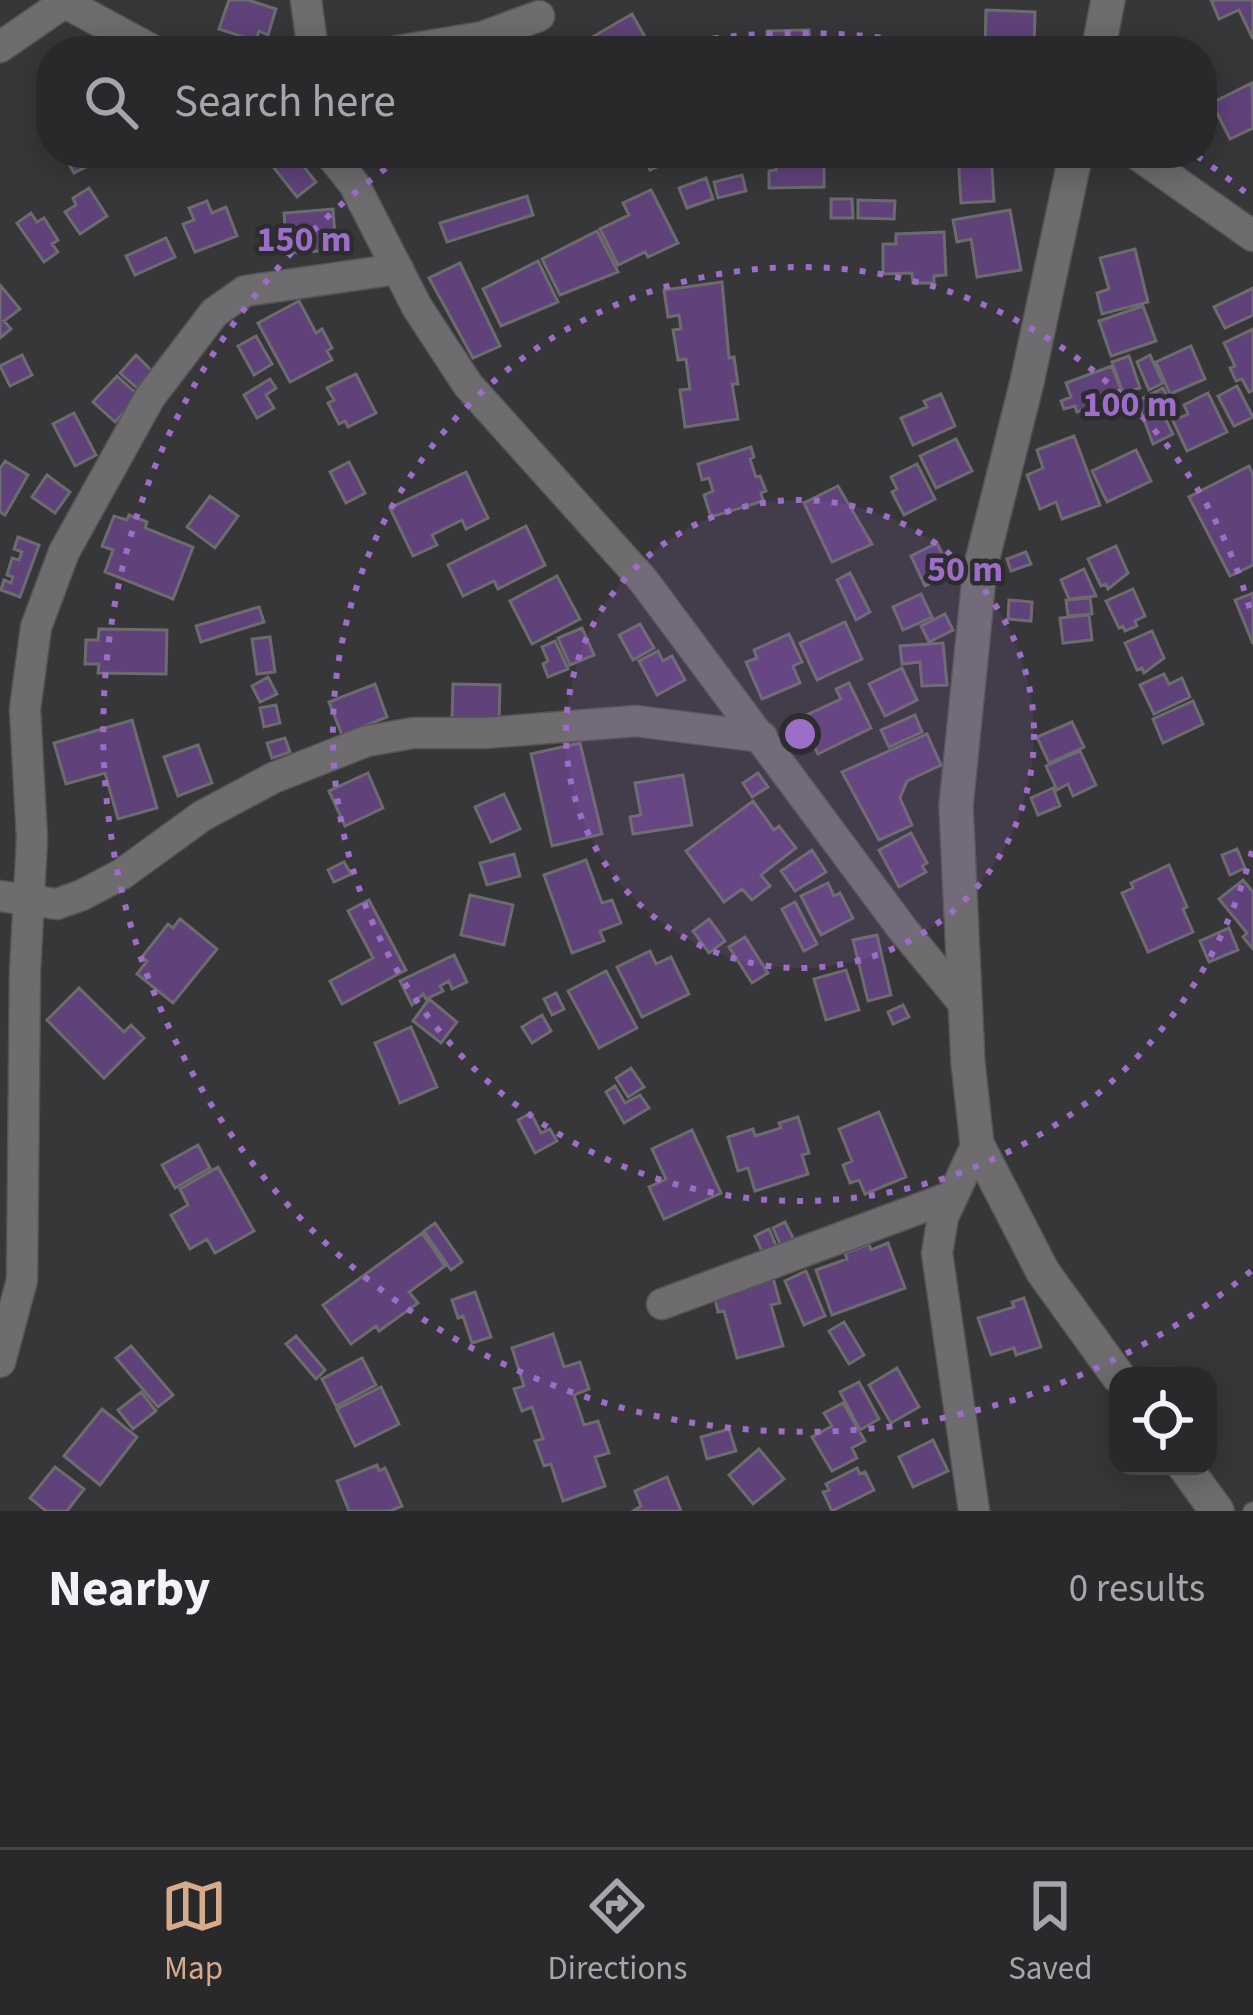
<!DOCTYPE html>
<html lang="en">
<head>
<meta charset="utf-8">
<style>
  :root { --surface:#29282b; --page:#313033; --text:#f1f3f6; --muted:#a5a6a9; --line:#454447; --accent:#d6ab8b }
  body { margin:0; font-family:"Source Sans 3",sans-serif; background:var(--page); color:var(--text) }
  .controls { position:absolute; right:36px; bottom:36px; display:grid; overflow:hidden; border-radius:24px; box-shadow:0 6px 30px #0003 }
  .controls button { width:108px; height:108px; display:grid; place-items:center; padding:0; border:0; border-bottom:3px solid var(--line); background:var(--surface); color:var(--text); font:60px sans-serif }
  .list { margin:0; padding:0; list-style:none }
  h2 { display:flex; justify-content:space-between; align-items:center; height:156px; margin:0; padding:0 48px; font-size:51px }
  h2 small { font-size:39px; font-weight:400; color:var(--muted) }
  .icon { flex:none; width:66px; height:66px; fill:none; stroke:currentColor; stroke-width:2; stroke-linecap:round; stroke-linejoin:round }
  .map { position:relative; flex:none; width:1253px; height:1511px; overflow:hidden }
  .search { position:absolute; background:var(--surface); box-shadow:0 6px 30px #0003; left:36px; right:36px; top:36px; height:132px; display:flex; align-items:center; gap:30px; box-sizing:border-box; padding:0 42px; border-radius:48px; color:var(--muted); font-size:45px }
  .sheet { height:336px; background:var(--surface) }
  nav { display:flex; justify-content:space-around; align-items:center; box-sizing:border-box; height:168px; border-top:3px solid var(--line); background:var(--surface); font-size:33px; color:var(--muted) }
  nav a { display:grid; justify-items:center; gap:6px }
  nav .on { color:var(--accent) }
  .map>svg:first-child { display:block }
  .building { fill:#5f427a; stroke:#6c6b6d; stroke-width:3 }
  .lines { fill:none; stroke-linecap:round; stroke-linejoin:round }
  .service-casing { stroke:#545455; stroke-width:18 }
  .minor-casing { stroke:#545455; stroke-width:33 }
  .tertiary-casing { stroke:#545455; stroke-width:36 }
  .service { stroke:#6e6c6f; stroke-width:15 }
  .minor { stroke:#6e6c6f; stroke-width:30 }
  .tertiary { stroke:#6e6c6f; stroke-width:33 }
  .ring { fill:none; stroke:#9d6ec7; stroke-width:6; stroke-dasharray:6 12 }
  .centre { fill:#9d6ec7; stroke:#2d2c2e; stroke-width:6 }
  .ring-label { font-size:36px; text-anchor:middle; font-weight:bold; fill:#9d6ec7; stroke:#2d2c2e; stroke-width:9; stroke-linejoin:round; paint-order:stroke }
</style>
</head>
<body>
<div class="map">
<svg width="1253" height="1511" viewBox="0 0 1253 1511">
  <rect width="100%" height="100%" fill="#373639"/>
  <path class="building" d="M229 0H248L276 9 268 35 259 31 256 41 219 29Z
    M1211 0H1253V39L1239 10 1219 19Z
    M986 10 1035 12 1034 51H985Z
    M632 14 653 51H570V50Z
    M809 30 810 51H767V31Z
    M1252 83 1253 128 1230 139 1212 103Z
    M63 153H113L74 173Z
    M283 153H293L316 182 297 197 270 163Z
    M664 153 668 162 650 170 644 155Z
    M776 153H824V187L769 188V171L776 170Z
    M958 153H991L994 201 961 203Z
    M742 175 746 191 718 198 714 182Z
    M706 178 713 199 687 208 679 188Z
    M89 188 107 216 80 234 65 212 76 205 73 198Z
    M651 190 678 243 648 257 645 252 618 265 600 229 629 215 623 203Z
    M527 196 533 215 447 242 440 223Z
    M831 199H852L853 218H831Z
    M858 200 895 201 894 219 858 218Z
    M207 201 212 213 226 207 237 236 195 252 183 224 194 220 189 208Z
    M333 209 336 250 287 253 284 213Z
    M1010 210 1021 270 977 277 971 239 957 242 953 220Z
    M31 213 37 222 44 218 58 240 52 244 58 252 44 262 17 223Z
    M597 231 618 272 560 295 542 259Z
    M944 232 946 275 934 276V283H913L912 273 883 274V244H896V234Z
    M166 238 175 257 135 275 126 256Z
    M1135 249 1148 302 1102 314 1097 293 1109 289 1100 258Z
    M538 261 558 302 501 326 483 289Z
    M460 263 500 346 473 358 429 278Z
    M722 282 729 358 734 357 738 384H732L738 419 685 427 680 390 690 389 686 359 678 360 673 330 681 329 679 315 668 317 664 290Z
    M0 285 20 309 4 321 11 329 0 338Z
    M1253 288V315L1225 328 1214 307Z
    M299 301 316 333 322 329 332 348 327 351 332 360 290 382 258 323Z
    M1143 306 1156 341 1111 356 1099 321Z
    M1253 329V390L1249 392 1242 379 1236 381 1230 368 1235 366 1224 343Z
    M256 336 272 364 254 375 238 346Z
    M1191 346 1205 379 1170 394 1156 362Z
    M22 355 32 375 10 386 0 366Z
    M136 355 152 371 137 388 120 373Z
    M1150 355 1163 383 1149 390 1137 362Z
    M1129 356 1140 388 1123 393 1112 362Z
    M1112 366 1123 395 1077 412 1075 406 1064 409 1061 401 1071 397 1066 383Z
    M356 374 376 413 348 427 345 421 339 424 328 403 334 400 327 388Z
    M117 376 139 396 115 422 93 402Z
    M270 379 276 388 266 395 274 408 257 418 244 395Z
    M1237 386 1253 417 1234 426 1218 396Z
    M1163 388 1169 399 1158 404 1173 434 1153 444 1137 401Z
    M1208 393 1227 432 1187 451 1173 421 1188 414 1184 405Z
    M941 394 955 426 913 445 901 418 927 407 924 401Z
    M74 413 96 455 75 466 53 424Z
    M1074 436 1100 505 1062 519 1056 502 1040 509 1027 475 1043 468 1037 450Z
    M956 439 972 471 936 488 920 456Z
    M751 447 754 457 750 459 756 477 760 476 766 491 761 493 763 501 711 517 704 495 713 491 709 478 702 480 698 464Z
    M1136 450 1151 481 1107 502 1092 471Z
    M5 461 28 475 5 515 0 512V469Z
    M349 462 365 493 346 503 330 472Z
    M917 464 935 499 904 515 892 492 897 489 891 477Z
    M1249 466 1253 475V565L1230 576 1189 497Z
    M466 472 488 518 466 529 462 520 432 535 437 545 413 556 390 508Z
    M47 475 70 492 55 513 32 497Z
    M838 486 872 544 832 562 804 503Z
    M210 496 238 516 215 548 187 527Z
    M129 515 147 522 145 528 193 547 173 599 105 572 113 550 102 546 114 516 127 520Z
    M526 526 545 565 498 589 494 581 463 596 448 565Z
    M18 537 39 545 20 597 1 590 4 580 11 583 13 577 7 575 12 558 19 560 22 552 14 549Z
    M937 543 951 573 925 586 911 556Z
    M1116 546 1128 573 1108 589 1106 584 1101 586 1088 559Z
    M1026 552 1031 564 1011 571 1007 559Z
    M1084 569 1096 596 1069 599 1061 580Z
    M850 573 870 612 856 620 837 580Z
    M557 576 580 619 532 644 510 601Z
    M1133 589 1145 616 1135 621 1137 626 1125 631 1123 626 1119 628 1106 601Z
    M1253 593V644L1235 600Z
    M921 594 932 617 903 630 893 607Z
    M1090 598 1092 614 1068 616 1066 600Z
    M1009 600 1032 602 1031 621 1008 619Z
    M259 607 264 622 201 642 196 626Z
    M945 614 953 630 929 642 921 626Z
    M1089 615 1092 640 1063 643 1060 618Z
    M845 622 862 659 817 680 800 643Z
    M640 624 654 648 633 660 619 635Z
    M582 628 594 655 570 665 558 638Z
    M99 629 167 630 166 674 98 673 99 664H85L86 640H98Z
    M1152 631 1164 658 1144 673 1142 668 1137 670 1125 643Z
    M789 634 802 662 793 666 800 683 762 699 746 662 757 658 754 650Z
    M270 637 275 672 257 674 252 639Z
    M555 641 568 669 548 677 543 664 548 661 542 647Z
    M943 643 947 685 922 686 920 662 902 664 900 646Z
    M658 651 663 661 672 656 685 680 657 695 639 661Z
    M902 668 917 700 885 716 869 684Z
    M1164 674 1169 684 1182 678 1190 697 1154 714 1140 685Z
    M268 677 277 694 260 702 252 686Z
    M849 683 871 728 818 754 800 718 841 699 836 689Z
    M375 684 387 717 342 735 329 702Z
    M453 684 500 685 499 721 452 720Z
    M1193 701 1203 724 1163 743 1153 719Z
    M276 705 280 723 264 727 260 708Z
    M915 715 922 732 889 747 881 730Z
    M132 720 157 808 118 819 105 773 66 784 54 743Z
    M1072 722 1084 747 1049 763 1037 737Z
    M927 734 941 765 907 781 900 798 912 825 879 840 842 772Z
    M285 738 290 752 272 758 267 743Z
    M580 743 602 834 552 846 531 754Z
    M198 745 212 783 178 796 164 757Z
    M1080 751 1096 785 1073 796 1068 784 1057 790 1046 766Z
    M368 773 383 808 345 826 329 791Z
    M758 773 768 787 752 797 743 783Z
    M683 775 692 825 633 834 630 817 641 815 635 783Z
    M1053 788 1060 806 1038 815 1031 798Z
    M504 794 520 829 491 842 475 807Z
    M753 801 774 830 779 826 796 848 761 875 770 886 752 900 742 889 724 902 686 851Z
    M911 833 927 863 922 866 926 872 899 887 879 850Z
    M1237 849 1245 868 1230 875 1222 855Z
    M812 850 826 872 795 891 781 871Z
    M514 854 520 876 487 885 480 863Z
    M586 860 602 903 612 900 621 923 600 931 604 941 572 953 544 875Z
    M344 862 351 874 334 882 328 870Z
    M1169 865 1187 907 1183 909 1193 932 1148 952 1122 893 1133 888 1131 883Z
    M1243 880 1253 892V949L1243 937 1247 933 1219 899Z
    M828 883 834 896 840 893 853 918 821 935 801 896Z
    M470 895 513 905 504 945 461 935Z
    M369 900 406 970 342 1004 330 981 373 958 348 911Z
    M795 902 817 944 804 951 782 909Z
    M180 919 217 949 173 1003 137 974 147 961 142 957 168 924 173 928Z
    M709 919 725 941 709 953 693 931Z
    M1229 928 1238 950 1209 962 1200 941Z
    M877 935 891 995 868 1001 853 940Z
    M745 937 768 973 752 983 729 947Z
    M650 951 656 964 671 957 689 994 642 1017 617 967Z
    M454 955 467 982 452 989 449 981 440 986 443 991 426 999 423 994 412 1005 400 981Z
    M846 970 859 1010 826 1020 814 979Z
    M606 971 637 1028 599 1048 568 991Z
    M79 988 124 1032 131 1025 144 1038 104 1078 47 1020Z
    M556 993 564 1009 552 1015 544 999Z
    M429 999 457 1022 441 1043 413 1021Z
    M903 1005 909 1017 893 1024 888 1012Z
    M542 1015 551 1031 532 1043 522 1027Z
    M411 1027 437 1087 400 1103 375 1043Z
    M631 1068 644 1087 628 1097 616 1078Z
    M615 1086 625 1103 640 1095 649 1108 624 1123 606 1092Z
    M879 1112 906 1177 865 1194 859 1180 850 1183 843 1165 852 1161 839 1129Z
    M531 1113 541 1133 550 1129 557 1141 535 1153 518 1120Z
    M798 1117 809 1153 802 1155 808 1174 755 1191 748 1168 738 1171 728 1137 753 1129 755 1136 781 1128 779 1123Z
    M692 1130 721 1193 664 1219 649 1187 666 1179 652 1149Z
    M198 1145 210 1168 175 1188 162 1165Z
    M218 1167 254 1231 215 1253 207 1239 190 1249 171 1215 188 1205 180 1189Z
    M785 1222 795 1242 782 1248 773 1228Z
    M435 1223 462 1262 451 1270 424 1231Z
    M769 1229 778 1250 764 1256 755 1236Z
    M422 1233 445 1266 409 1292 418 1303 379 1331 376 1326 351 1344 323 1305Z
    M888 1243 905 1288 832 1315 816 1270 847 1259 845 1253 869 1244 871 1250Z
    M806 1271 825 1316 804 1325 785 1281Z
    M773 1278 780 1303 771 1305 783 1346 737 1358 724 1311 718 1312 714 1294Z
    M475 1292 491 1337 472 1343 463 1316 458 1318 452 1300Z
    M1024 1298 1041 1347 1016 1355 1014 1348 991 1355 978 1318 1014 1307 1012 1302Z
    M844 1322 864 1355 849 1364 829 1331Z
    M553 1334 564 1367 580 1362 589 1389 574 1395 584 1425 598 1421 609 1453 595 1457 605 1486 563 1501 551 1464 544 1466 535 1441 543 1439 532 1407 522 1411 514 1389 524 1386 512 1348Z
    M296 1336 325 1370 316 1379 286 1344Z
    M131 1346 173 1395 158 1407 116 1358Z
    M362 1358 376 1385 336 1406 322 1379Z
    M897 1368 919 1407 891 1423 869 1385Z
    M859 1382 879 1419 860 1430 840 1392Z
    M381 1387 399 1424 355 1446 337 1409Z
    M141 1392 156 1411 133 1429 118 1410Z
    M843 1403 865 1441 852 1448 857 1458 832 1471 812 1437 832 1426 824 1413Z
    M102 1409 137 1437 100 1485 64 1456Z
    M729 1429 736 1451 707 1459 701 1437Z
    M933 1440 948 1471 913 1487 899 1457Z
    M759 1449 784 1479 753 1504 729 1475Z
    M377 1465 379 1471 385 1468 402 1506 390 1511H349L337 1481Z
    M55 1467 84 1489 67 1511H46L30 1498Z
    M857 1468 860 1474 865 1472 874 1490 832 1511 823 1492 829 1490 826 1484Z
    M667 1477 681 1511H633L641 1506 635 1491Z"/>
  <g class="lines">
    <defs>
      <path id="service" d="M1251 1511 1253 1510"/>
      <path id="minor" d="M60 0 154 51
        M306 0 313 51
        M0 47 64 3
        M397 51 482 37 539 16
        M329 153 354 184 417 307 468 385 643 580 904 931 965 1005
        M1135 153 1253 236
        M0 896 57 904 82 895 122 874 202 816 273 778 367 741 413 733H484L636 721 762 737
        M662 1304 953 1196
        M0 1362 22 1280 25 972 32 839 25 709 36 627 64 552 150 397 214 313 245 291 398 269
        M974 1511 937 1253 943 1217 977 1144"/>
      <path id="tertiary" d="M1098 51 1108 0
        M1076 153 1027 382 980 569 956 806 968 1063 977 1144 1043 1272 1118 1376
        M1184 1466 1217 1511"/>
    </defs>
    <use href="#service" class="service-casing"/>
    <use href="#minor" class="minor-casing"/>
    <use href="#tertiary" class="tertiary-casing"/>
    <use href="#service" class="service"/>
    <use href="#minor" class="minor"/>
    <use href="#tertiary" class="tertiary"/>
  </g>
  <circle cx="800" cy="734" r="234" fill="#9d6ec7" fill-opacity=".12"/>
  <g class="ring">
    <circle cx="800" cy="734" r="234"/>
    <path d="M1252 851A467 467 0 1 1 1252 617"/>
    <path d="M1251 1271A701 701 0 1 1 403 156M642 51A701 701 0 0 1 958 51M1197 156A701 701 0 0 1 1251 197"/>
  </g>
  <circle cx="800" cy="734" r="18" class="centre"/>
  <g class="ring-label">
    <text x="304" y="251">150 m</text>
    <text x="1130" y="416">100 m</text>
    <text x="965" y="581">50 m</text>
  </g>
</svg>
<div class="controls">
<button><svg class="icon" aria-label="locate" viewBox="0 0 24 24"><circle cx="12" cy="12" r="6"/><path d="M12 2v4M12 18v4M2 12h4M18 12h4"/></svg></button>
</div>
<div class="search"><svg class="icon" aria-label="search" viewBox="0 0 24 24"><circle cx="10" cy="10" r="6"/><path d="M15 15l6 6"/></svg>Search here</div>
</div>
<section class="sheet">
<h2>Nearby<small>0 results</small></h2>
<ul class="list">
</ul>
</section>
<nav>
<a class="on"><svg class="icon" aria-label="map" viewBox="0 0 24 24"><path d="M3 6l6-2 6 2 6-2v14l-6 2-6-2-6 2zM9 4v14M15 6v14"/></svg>Map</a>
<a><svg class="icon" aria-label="directions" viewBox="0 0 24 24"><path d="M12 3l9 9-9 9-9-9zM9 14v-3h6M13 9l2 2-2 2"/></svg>Directions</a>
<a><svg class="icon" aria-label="saved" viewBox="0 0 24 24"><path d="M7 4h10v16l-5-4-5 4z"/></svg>Saved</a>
</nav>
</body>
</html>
